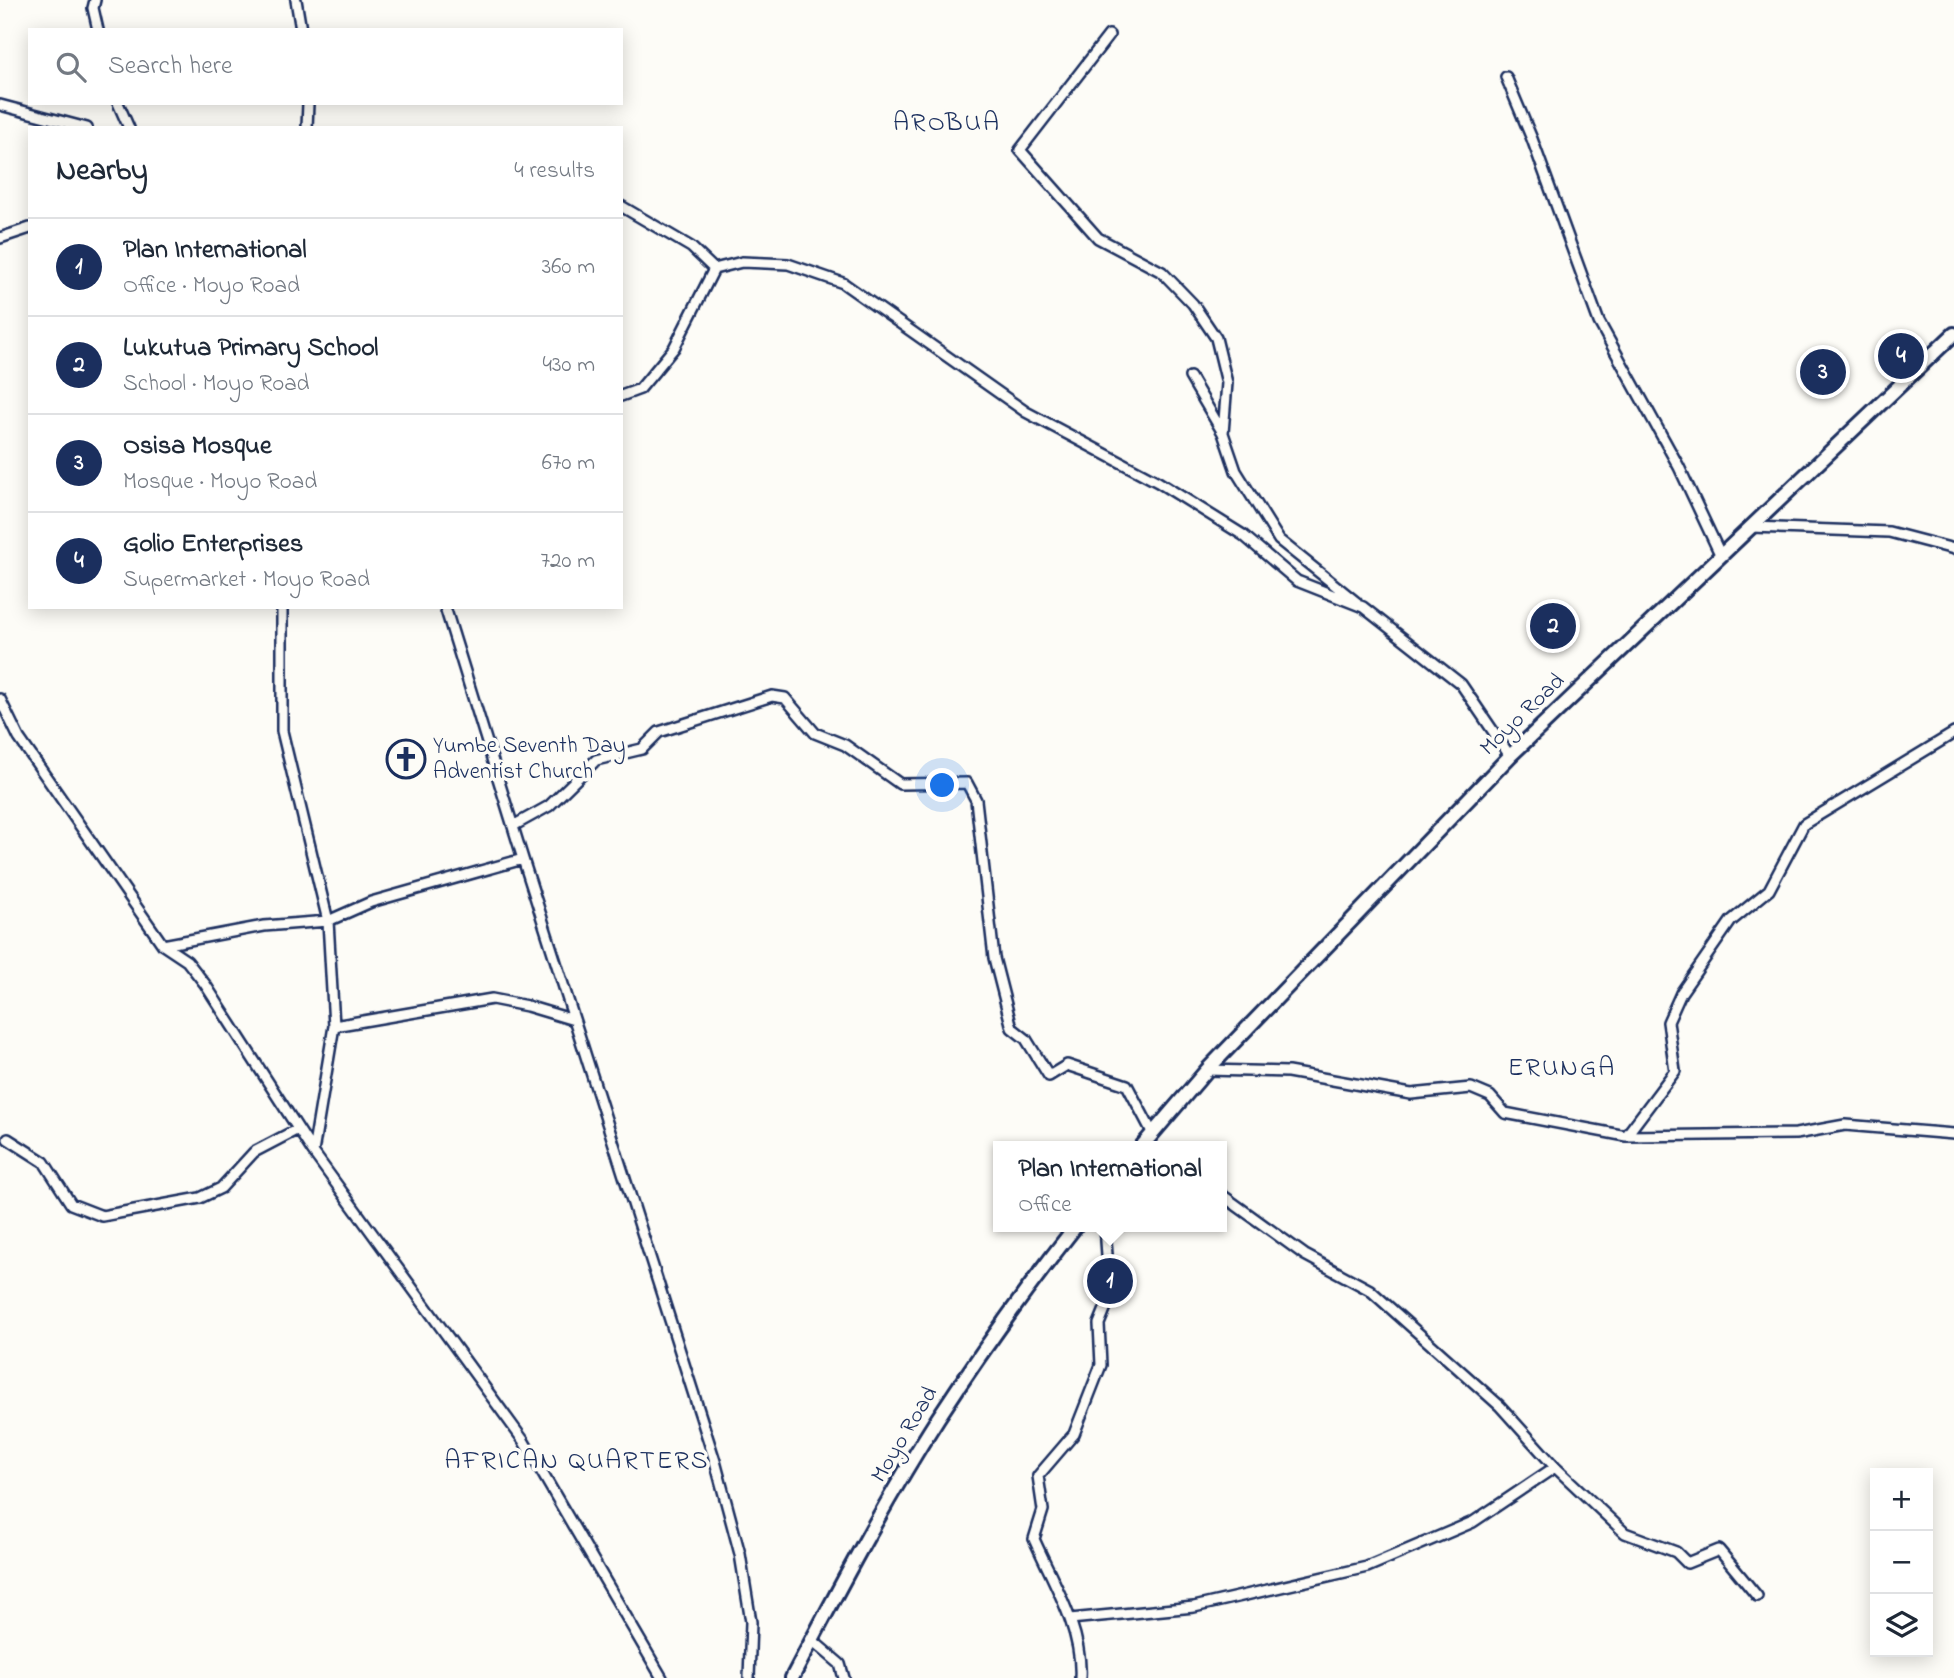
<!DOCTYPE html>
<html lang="en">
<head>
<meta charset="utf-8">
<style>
  :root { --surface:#fff; --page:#f6f6f7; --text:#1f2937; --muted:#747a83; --line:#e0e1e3; --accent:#1b2f5e }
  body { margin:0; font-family:"Indie Flower",sans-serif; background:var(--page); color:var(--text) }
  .controls { position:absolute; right:21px; bottom:21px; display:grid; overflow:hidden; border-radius:0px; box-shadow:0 4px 18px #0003 }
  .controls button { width:63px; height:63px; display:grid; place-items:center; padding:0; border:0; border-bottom:2px solid var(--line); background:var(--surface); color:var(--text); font:35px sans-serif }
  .you { position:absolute; left:943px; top:786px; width:24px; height:24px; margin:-18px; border:5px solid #fff; border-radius:50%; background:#1a73e8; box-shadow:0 0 0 10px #1a73e833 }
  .badge { display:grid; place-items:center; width:46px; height:46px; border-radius:50%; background:var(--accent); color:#fff; font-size:23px; font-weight:700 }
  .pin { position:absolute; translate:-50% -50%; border:4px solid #fff; box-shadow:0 2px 7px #0006 }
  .popup { position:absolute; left:993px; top:1141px; width:234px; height:91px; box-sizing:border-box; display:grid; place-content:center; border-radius:0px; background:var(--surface); filter:drop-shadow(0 2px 5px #0005); font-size:23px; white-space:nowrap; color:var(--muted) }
  .popup b { font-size:26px; color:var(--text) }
  .popup::after { content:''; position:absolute; left:50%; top:100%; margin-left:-14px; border:14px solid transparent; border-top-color:var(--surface) }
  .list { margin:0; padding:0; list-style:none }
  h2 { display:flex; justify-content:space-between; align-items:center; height:91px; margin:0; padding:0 28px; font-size:30px }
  h2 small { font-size:23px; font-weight:400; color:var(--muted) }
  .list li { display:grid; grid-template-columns:46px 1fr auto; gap:21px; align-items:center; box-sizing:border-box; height:98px; padding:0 28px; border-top:2px solid var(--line) }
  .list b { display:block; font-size:26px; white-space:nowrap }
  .list p { margin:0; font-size:23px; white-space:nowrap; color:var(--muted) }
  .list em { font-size:23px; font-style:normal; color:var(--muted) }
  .icon { flex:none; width:38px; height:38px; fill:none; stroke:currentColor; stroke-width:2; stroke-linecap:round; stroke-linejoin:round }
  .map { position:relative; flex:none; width:1954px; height:1678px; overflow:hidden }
  .search { position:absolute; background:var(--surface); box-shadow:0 4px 18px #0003; left:28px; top:28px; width:595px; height:77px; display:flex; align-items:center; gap:18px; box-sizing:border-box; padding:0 24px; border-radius:0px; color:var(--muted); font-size:26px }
  .panel { position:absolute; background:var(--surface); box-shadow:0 4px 18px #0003; left:28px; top:126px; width:595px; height:483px; border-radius:0px }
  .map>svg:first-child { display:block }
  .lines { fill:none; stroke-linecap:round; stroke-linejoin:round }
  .minor-casing { stroke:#1b2f5e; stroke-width:14 }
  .secondary-casing { stroke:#1b2f5e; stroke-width:18 }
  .minor { stroke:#fdfcf7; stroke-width:9 }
  .secondary { stroke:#fdfcf7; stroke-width:12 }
  .labels { text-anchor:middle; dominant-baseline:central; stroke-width:7; stroke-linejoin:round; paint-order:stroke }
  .street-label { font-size:23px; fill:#1b2f5e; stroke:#fdfcf7 }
  .poi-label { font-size:23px; fill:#1b2f5e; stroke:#fdfcf7; text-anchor:start }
  .quarter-label { font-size:26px; letter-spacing:2px; fill:#1b2f5e; stroke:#fdfcf7 }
</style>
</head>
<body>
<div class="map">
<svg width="1954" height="1678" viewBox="0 0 1954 1678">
  <rect width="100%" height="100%" fill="#fdfcf7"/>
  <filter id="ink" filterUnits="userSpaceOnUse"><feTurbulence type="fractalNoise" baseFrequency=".0143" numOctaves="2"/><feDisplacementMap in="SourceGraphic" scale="14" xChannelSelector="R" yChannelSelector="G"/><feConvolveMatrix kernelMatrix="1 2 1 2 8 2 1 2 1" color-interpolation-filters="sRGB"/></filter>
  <g filter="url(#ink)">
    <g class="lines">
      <defs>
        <path id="minor" d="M95 0 93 8 98 30
          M296 0 301 30
          M1109 35 1020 150 1098 238 1162 272 1193 304 1216 338 1227 383 1223 433
          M1506 77 1532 139 1599 322 1679 467 1720 554
          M118 103 129 128
          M0 105 87 128
          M307 128 308 103
          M621 206 691 247 714 269
          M0 238 30 228
          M1190 377 1223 433 1236 471 1279 540 1356 602
          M621 396 640 389 674 348 714 269 742 262 788 264 843 283 1026 412 1158 482 1243 535 1297 581 1363 607 1461 684 1510 756
          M1751 527 1889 532 1954 549
          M282 607V731L328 921 334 1026 313 1152
          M445 607 523 859 715 1461 740 1554 751 1622 749 1678
          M0 699 19 738 163 945 187 961 205 984 313 1152 523 1440 662 1678
          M513 826 549 806 596 760 642 749 659 732 772 696 785 698 815 733 845 745 900 784 967 783 976 800 994 958 1012 1028 1026 1039 1049 1076 1067 1065 1127 1085 1153 1134
          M163 945 264 926 328 921 371 902 523 859
          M334 1026 492 999 527 1006 574 1020
          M1207 1070 1288 1072 1411 1094 1471 1088 1490 1096 1505 1113 1626 1136 1796 1134 1845 1125 1954 1134
          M1626 1136 1675 1071 1668 1022 1681 993 1731 921 1769 890 1804 824 1954 733
          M8 1139 44 1162 71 1204 102 1216 200 1198 221 1188 254 1152 298 1129
          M1222 1195 1305 1255 1370 1290 1500 1406 1555 1467 1625 1533 1676 1552 1687 1563 1719 1550 1757 1596
          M1070 1619 1194 1607 1367 1567 1473 1522 1555 1467
          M812 1640 840 1664 844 1678
          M1080 1678C1083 1630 1053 1582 1034 1539L1043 1510 1038 1476 1074 1434 1101 1365 1099 1324 1110 1297 1105 1227"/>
        <path id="secondary" d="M1142 1146 1207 1070 1510 756 1954 334
          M792 1678C838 1590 885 1501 938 1418 981 1352 1027 1288 1075 1227"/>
      </defs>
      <use href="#minor" class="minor-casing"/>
      <use href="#secondary" class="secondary-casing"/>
      <use href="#minor" class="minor"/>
      <use href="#secondary" class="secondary"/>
    </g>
  </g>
  <defs>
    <symbol id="church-ring" viewBox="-11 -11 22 22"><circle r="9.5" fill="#fdfcf7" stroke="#1b2f5e" stroke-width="1.5"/><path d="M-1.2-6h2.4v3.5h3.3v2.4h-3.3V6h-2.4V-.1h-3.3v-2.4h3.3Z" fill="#1b2f5e"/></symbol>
  </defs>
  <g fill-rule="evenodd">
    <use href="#church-ring" x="384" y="737" width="44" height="44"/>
  </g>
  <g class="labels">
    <g class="street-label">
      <text transform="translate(1523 715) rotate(-44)">Moyo Road</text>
      <text transform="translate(905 1435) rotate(-59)">Moyo Road</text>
    </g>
    <g class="poi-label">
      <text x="433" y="746">Yumbe Seventh Day<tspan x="433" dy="26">Adventist Church</tspan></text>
    </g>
    <g class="quarter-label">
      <text x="947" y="124">AROBUA</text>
      <text x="1562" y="1069">ERUNGA</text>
      <text x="577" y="1462">AFRICAN QUARTERS</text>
    </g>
  </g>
</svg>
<div class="controls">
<button>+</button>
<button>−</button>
<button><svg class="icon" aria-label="layers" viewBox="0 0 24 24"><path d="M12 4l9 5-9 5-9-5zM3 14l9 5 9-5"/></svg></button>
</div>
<div class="you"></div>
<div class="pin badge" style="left:1110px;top:1281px">1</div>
<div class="popup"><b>Plan International</b>Office</div>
<div class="pin badge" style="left:1553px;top:626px">2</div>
<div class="pin badge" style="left:1823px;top:372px">3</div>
<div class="pin badge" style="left:1901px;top:356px">4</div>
<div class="search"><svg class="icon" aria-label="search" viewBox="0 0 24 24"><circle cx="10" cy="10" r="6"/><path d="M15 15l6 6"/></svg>Search here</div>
<section class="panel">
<h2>Nearby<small>4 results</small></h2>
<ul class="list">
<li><span class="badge">1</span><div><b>Plan International</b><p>Office · Moyo Road</p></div><em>360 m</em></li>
<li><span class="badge">2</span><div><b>Lukutua Primary School</b><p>School · Moyo Road</p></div><em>430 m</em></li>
<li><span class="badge">3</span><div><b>Osisa Mosque</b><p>Mosque · Moyo Road</p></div><em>670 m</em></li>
<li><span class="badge">4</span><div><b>Golio Enterprises</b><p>Supermarket · Moyo Road</p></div><em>720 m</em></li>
</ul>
</section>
</div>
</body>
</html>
